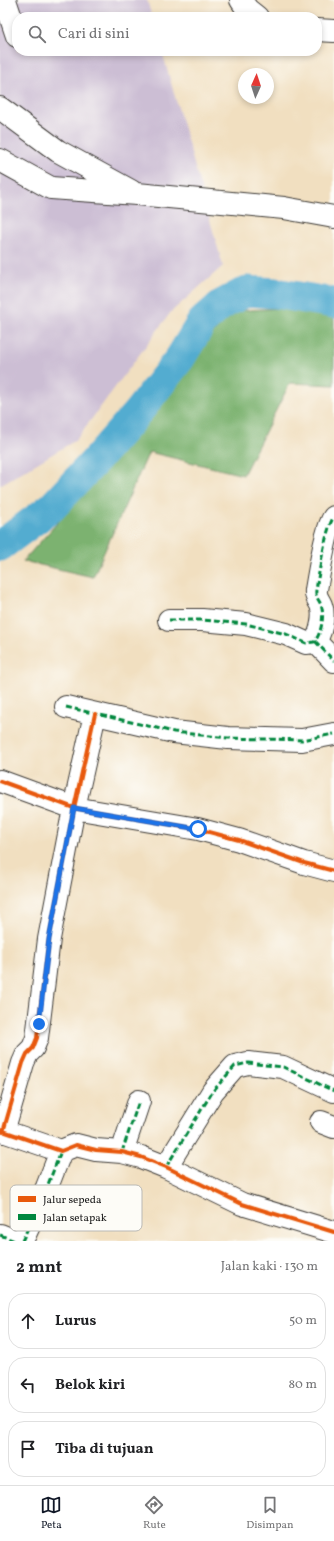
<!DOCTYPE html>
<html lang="id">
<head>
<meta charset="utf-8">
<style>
  :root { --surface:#fff; --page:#f6f6f6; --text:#202124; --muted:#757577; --line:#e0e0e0; --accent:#111827 }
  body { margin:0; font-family:Vollkorn,serif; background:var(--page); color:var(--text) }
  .compass { position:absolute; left:238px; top:68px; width:36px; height:36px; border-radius:50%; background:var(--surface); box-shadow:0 2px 6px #0003; rotate:3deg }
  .stop { position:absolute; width:12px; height:12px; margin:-9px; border:3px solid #1a73e8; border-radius:50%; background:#fff }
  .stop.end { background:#1a73e8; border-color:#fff; box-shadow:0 1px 4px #0008 }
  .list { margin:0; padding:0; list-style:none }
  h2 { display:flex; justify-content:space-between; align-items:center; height:52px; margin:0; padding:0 16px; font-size:17px }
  h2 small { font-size:13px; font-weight:400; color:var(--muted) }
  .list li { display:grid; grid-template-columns:26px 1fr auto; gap:12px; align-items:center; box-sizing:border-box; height:56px; margin:0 8px 8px; padding:0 8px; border:1px solid var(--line); border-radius:16px }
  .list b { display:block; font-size:15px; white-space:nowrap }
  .list em { font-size:13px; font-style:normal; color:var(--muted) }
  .icon { flex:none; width:22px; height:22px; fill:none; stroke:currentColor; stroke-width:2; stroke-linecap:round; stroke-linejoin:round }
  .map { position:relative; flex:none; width:334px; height:1241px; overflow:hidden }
  .search { position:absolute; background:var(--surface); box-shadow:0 2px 6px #0003; left:12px; right:12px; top:12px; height:44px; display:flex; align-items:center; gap:10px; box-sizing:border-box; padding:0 14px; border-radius:16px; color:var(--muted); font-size:15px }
  .sheet { height:244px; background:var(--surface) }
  nav { display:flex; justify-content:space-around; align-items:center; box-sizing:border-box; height:56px; border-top:1px solid var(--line); background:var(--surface); font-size:11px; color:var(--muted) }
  nav a { display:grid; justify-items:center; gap:2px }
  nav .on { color:var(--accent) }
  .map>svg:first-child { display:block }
  .industrial { fill:#ccbed4 }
  .forest { fill:#7cb26f; stroke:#4c6746 }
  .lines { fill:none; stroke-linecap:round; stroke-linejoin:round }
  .river { stroke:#53acd0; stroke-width:31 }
  .minor-casing { stroke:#3c3935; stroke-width:24 }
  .minor { stroke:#fff; stroke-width:22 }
  .quiet { stroke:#00873e; stroke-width:3; stroke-dasharray:6 3; stroke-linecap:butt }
  .cycleway-casing { stroke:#fdfcf7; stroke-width:6 }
  .cycleway { stroke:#e8590c; stroke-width:4 }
  .route { stroke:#1a73e8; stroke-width:5 }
  .key { fill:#fdfcf7; stroke:#bab9b5; stroke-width:1 }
  .key-label { font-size:11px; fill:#1c1c1c }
</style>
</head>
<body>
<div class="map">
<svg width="334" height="1241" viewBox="0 0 334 1241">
  <rect width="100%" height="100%" fill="#fdfcf7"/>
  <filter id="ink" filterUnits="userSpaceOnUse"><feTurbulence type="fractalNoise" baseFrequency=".025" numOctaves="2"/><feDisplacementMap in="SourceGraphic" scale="8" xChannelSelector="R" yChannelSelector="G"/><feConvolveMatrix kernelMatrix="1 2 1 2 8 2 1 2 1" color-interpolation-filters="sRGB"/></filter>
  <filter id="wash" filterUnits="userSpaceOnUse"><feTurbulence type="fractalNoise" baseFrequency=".012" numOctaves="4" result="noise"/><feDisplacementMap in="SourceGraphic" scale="16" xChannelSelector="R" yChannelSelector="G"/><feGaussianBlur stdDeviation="0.9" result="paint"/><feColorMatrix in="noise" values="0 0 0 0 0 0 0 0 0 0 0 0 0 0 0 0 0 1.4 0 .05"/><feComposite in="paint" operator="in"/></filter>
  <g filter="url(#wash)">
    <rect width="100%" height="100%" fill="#f1dfc0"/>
    <path class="industrial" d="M0 0H147L152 17H17V51H162L223 266 171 312 76 440 0 485Z"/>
    <path class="forest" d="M280 308 334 317V385L290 383 243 475 149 452 93 577 23 561 128 444 193 353 235 311Z"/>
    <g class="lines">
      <path class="river" d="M0 546 52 507 95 461 137 413 180 358 202 322 221 305 247 291 275 293 334 303"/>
    </g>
  </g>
  <g filter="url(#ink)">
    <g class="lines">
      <defs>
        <path id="minor" d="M5 0 17 36
          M241 0 247 9 257 17
          M317 30 334 31
          M0 108 58 151 131 191
          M0 160 51 188 137 194 284 208 334 217
          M169 620H202L246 624 286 634 306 643 314 642C321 635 325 615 321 605 319 600 315 597 316 590 318 578 327 523 334 517
          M315 641 334 661
          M66 707 174 732 228 738 302 740 334 734
          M0 781 74 808 198 829 239 840 304 863 334 871
          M321 1122 334 1127
          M0 1130 61 1151 76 1145 96 1150 122 1152 141 1157 166 1167 242 1204 334 1232
          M3 1132 23 1063 27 1054 33 1048 37 1038 49 939 74 808 95 714
          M122 1152 139 1101
          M166 1167 213 1091 235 1066 248 1063 283 1067 334 1091
          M0 1235 15 1241
          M22 1241 47 1187 61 1151"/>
      </defs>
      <use href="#minor" class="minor-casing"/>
      <use href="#minor" class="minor"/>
      <path class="quiet" d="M169 620H202L246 624 286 634 306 643 314 642C321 635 325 615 321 605 319 600 315 597 316 590 318 578 327 523 334 517
        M315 641 334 661
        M66 707 174 732 228 738 302 740 334 734
        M122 1152 139 1101
        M166 1167 213 1091 235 1066 248 1063 283 1067 334 1091
        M0 1235 15 1241
        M22 1241 47 1187 61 1151"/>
      <defs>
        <path id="cycleway" d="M0 781 74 808 198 829 239 840 304 863 334 871
          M0 1130 61 1151 76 1145 96 1150 122 1152 141 1157 166 1167 242 1204 334 1232
          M3 1132 23 1063 27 1054 33 1048 37 1038 49 939 74 808 95 714"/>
      </defs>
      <use href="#cycleway" class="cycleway-casing"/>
      <use href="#cycleway" class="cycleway"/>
    </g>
  </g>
  <g class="lines" filter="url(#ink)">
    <path class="route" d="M39 1024 49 939 74 808 198 829"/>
  </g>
  <rect x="10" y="1185" width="132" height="46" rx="6" class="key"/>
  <rect x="18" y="1196" width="18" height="6" fill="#e8590c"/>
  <rect x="18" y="1214" width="18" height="6" fill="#00873e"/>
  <g class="key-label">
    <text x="43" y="1203">Jalur sepeda</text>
    <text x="43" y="1221">Jalan setapak</text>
  </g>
</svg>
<svg class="compass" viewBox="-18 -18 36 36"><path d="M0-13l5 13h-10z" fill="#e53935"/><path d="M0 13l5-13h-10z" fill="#757577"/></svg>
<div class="stop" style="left:198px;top:829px"></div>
<div class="stop end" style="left:39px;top:1024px"></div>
<div class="search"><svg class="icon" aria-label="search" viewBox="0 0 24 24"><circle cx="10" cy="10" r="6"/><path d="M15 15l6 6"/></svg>Cari di sini</div>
</div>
<section class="sheet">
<h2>2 mnt<small>Jalan kaki · 130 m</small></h2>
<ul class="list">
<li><svg class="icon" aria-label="ahead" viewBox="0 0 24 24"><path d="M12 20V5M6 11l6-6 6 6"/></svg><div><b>Lurus</b></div><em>50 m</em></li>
<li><svg class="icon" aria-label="left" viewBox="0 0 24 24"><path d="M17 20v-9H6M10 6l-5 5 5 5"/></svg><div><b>Belok kiri</b></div><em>80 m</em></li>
<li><svg class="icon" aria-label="arrive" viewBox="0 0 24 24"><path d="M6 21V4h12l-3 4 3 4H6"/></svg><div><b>Tiba di tujuan</b></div></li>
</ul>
</section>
<nav>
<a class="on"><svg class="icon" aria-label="map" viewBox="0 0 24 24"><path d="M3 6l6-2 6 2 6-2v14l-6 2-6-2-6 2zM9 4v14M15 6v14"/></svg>Peta</a>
<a><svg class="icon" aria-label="directions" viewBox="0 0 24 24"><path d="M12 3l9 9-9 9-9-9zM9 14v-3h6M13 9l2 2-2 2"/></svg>Rute</a>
<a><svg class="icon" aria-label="saved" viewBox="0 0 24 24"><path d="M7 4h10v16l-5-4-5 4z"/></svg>Disimpan</a>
</nav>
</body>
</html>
